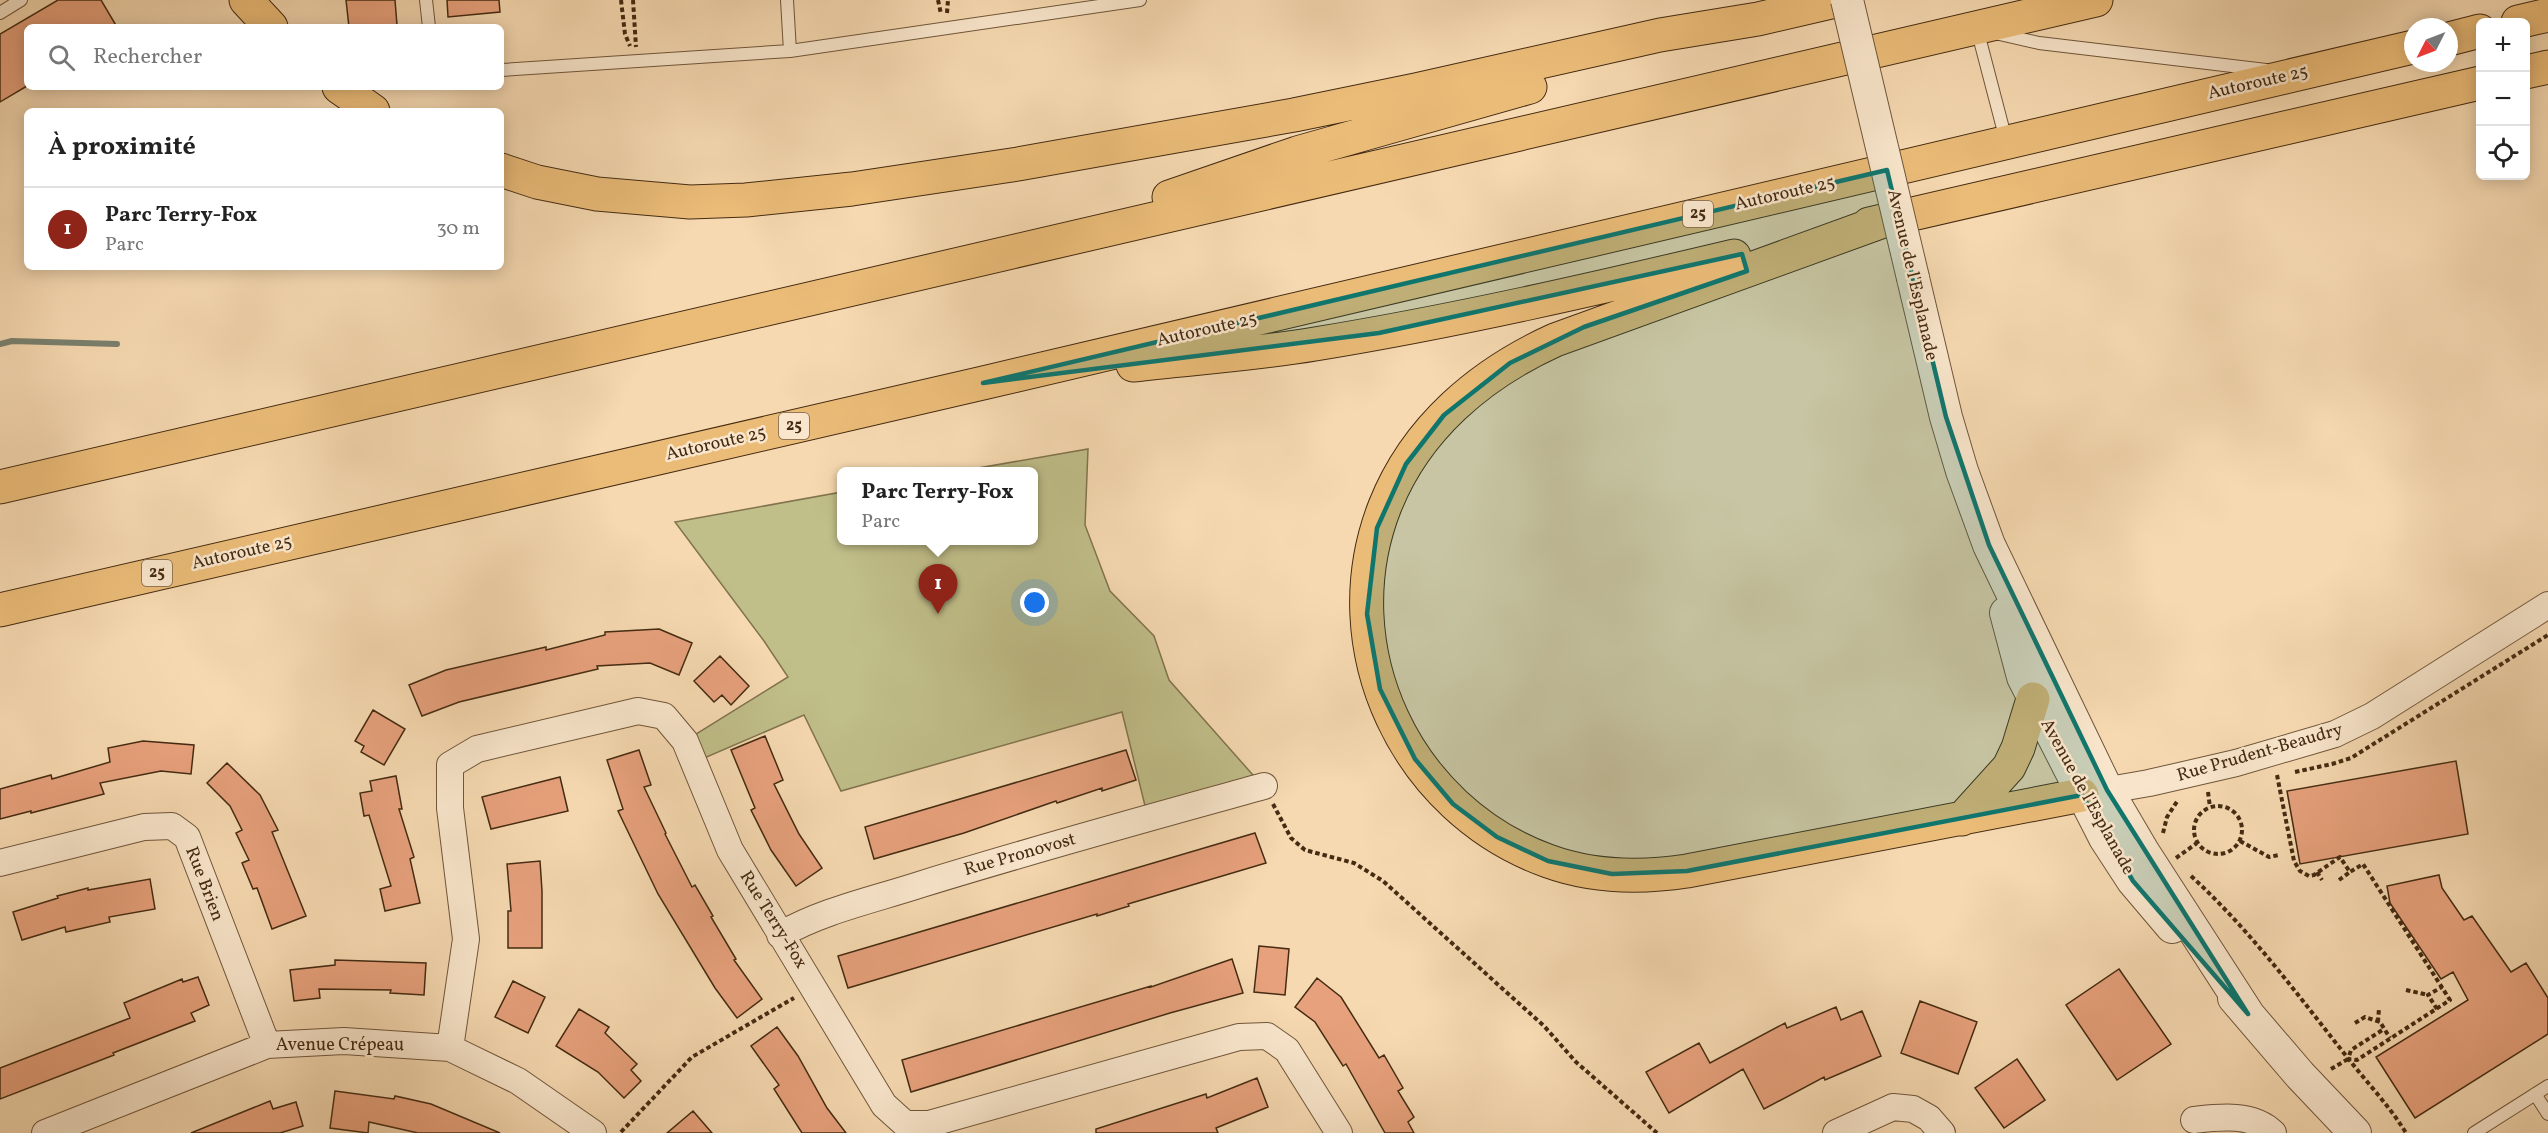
<!DOCTYPE html>
<html lang="fr">
<head>
<meta charset="utf-8">
<style>
  :root { --surface:#fff; --page:#f6f6f6; --text:#222; --muted:#767676; --line:#e0e0e0; --accent:#8f2418 }
  body { margin:0; font-family:Vollkorn,serif; background:var(--page); color:var(--text) }
  .controls { position:absolute; right:18px; top:18px; display:grid; overflow:hidden; border-radius:9px; box-shadow:0 3px 15px #0003 }
  .controls button { width:54px; height:54px; display:grid; place-items:center; padding:0; border:0; border-bottom:2px solid var(--line); background:var(--surface); color:var(--text); font:30px sans-serif }
  .compass { position:absolute; left:2404px; top:18px; width:54px; height:54px; border-radius:50%; background:var(--surface); box-shadow:0 3px 15px #0003; rotate:228deg }
  .you { position:absolute; left:1035px; top:603px; width:21px; height:21px; margin:-15px; border:4px solid #fff; border-radius:50%; background:#1a73e8; box-shadow:0 0 0 9px #1a73e833 }
  .badge { display:grid; place-items:center; width:39px; height:39px; border-radius:50%; background:var(--accent); color:#fff; font-size:20px; font-weight:700 }
  .pin { position:absolute; translate:-50% -50px; filter:drop-shadow(0 2px 3px #0008) }
  .pin::after { content:''; position:absolute; top:32px; width:21px; height:18px; background:inherit; clip-path:polygon(0 0,100% 0,50% 100%) }
  .popup { position:absolute; left:837px; top:467px; width:201px; height:78px; box-sizing:border-box; display:grid; place-content:center; border-radius:9px; background:var(--surface); filter:drop-shadow(0 2px 4px #0005); font-size:20px; white-space:nowrap; color:var(--muted) }
  .popup b { font-size:22px; color:var(--text) }
  .popup::after { content:''; position:absolute; left:50%; top:100%; margin-left:-12px; border:12px solid transparent; border-top-color:var(--surface) }
  .list { margin:0; padding:0; list-style:none }
  h2 { display:flex; justify-content:space-between; align-items:center; height:78px; margin:0; padding:0 24px; font-size:26px }
  h2 small { font-size:20px; font-weight:400; color:var(--muted) }
  .list li { display:grid; grid-template-columns:39px 1fr auto; gap:18px; align-items:center; box-sizing:border-box; height:84px; padding:0 24px; border-top:2px solid var(--line) }
  .list b { display:block; font-size:22px; white-space:nowrap }
  .list p { margin:0; font-size:20px; white-space:nowrap; color:var(--muted) }
  .list em { font-size:20px; font-style:normal; color:var(--muted) }
  .icon { flex:none; width:33px; height:33px; fill:none; stroke:currentColor; stroke-width:2; stroke-linecap:round; stroke-linejoin:round }
  .map { position:relative; flex:none; width:2548px; height:1133px; overflow:hidden }
  .search { position:absolute; background:var(--surface); box-shadow:0 3px 15px #0003; left:24px; top:24px; width:480px; height:66px; display:flex; align-items:center; gap:15px; box-sizing:border-box; padding:0 21px; border-radius:9px; color:var(--muted); font-size:22px }
  .panel { position:absolute; background:var(--surface); box-shadow:0 3px 15px #0003; left:24px; top:108px; width:480px; height:162px; border-radius:9px }
  .map>svg:first-child { display:block }
  .green { fill:#c0be89; stroke:#82744e; stroke-width:1.5 }
  .lines { fill:none; stroke-linecap:round; stroke-linejoin:round }
  .stream { stroke:#79816f; stroke-width:6 }
  .building { fill:#e7a17c; stroke:#442b12; stroke-width:1.5 }
  .service-casing { stroke:#70563a; stroke-width:14 }
  .minor-casing { stroke:#70563a; stroke-width:28 }
  .tertiary-casing { stroke:#70563a; stroke-width:34 }
  .motorway-casing { stroke:#442b12; stroke-width:35 }
  .path { stroke:#442b12; stroke-width:4; stroke-dasharray:4.5 3; stroke-linecap:butt }
  .service { stroke:#f9e6cc; stroke-width:12 }
  .minor { stroke:#f9e6cc; stroke-width:26 }
  .tertiary { stroke:#f9e6cc; stroke-width:32 }
  .motorway { stroke:#ebbc78; stroke-width:33 }
  .tertiary-bridge-casing { stroke:#70563a; stroke-width:34; stroke-linecap:butt }
  .tertiary-bridge { stroke:#f9e6cc; stroke-width:32 }
  .marked { fill:#0f766e; fill-opacity:0.2; stroke:#0f766e; stroke-width:4.5; stroke-linejoin:round }
  .labels { text-anchor:middle; dominant-baseline:central; stroke-width:5; stroke-linejoin:round; paint-order:stroke }
  .shield { fill:#f9e6cc; stroke:#7a634a; stroke-width:1.5 }
  .shield-label { font-size:16px; font-weight:bold; fill:#442b12 }
  .street-label { font-size:18px; fill:#442b12; stroke:#f9e6cc }
</style>
</head>
<body>
<div class="map">
<svg width="2548" height="1133" viewBox="0 0 2548 1133">
  <rect width="100%" height="100%" fill="#f6d9b1"/>
  <filter id="stains"><feTurbulence type="fractalNoise" baseFrequency=".00333" numOctaves="4"/><feColorMatrix values="0 0 0 0 .2 0 0 0 0 .09 0 0 0 0 .02 0 0 0 .5 -.17"/></filter>
  <radialGradient id="worn" r=".72"><stop offset=".6" stop-color="#630" stop-opacity="0"/><stop offset="1" stop-color="#630" stop-opacity=".3"/></radialGradient>
  <path class="green" d="M1088 449 1085 525 1110 591 1154 636 1169 680 1260 783 1149 822 1122 712 841 791 804 715 702 759 696 734 788 677 764 641 675 522 842 492V540H1034V472L961 471Z"/>
  <g class="lines">
    <path class="stream" d="M0 344 12 341 117 344"/>
  </g>
  <path class="building" d="M58 0H101L117 27H27V86L0 102V34Z
    M346 0H395L397 25 349 27Z
    M447 0H499L500 12 448 17Z
    M659 629 692 643 679 675 650 663 597 666 598 669 459 702 422 716 409 685 446 670 546 647V650L605 635V632Z
    M720 656 749 686 731 705 722 695 714 702 694 681Z
    M373 710 405 729 384 765 361 752 364 746 355 741Z
    M765 736 783 780 774 784 799 834 822 868 796 886 771 850 751 810 755 808 731 750Z
    M143 741 194 745 191 774 161 771 100 783 104 794 31 813V811L0 819V789L51 775 52 779 110 762 108 748Z
    M639 750 651 785 644 787 666 833 665 834 692 887 695 885 713 916 711 917 736 959 734 960 762 999 737 1018 715 988 658 894 618 811 623 809 607 760Z
    M1126 750 1136 780 1102 791V788L1057 803 1056 801 964 833 874 859 865 827Z
    M2456 761 2468 834 2300 864 2287 791Z
    M227 763 260 795 278 830 272 832 306 916 272 929 257 888 253 889 242 863 249 860 236 833 242 830 230 806 207 783Z
    M396 776 402 809H399L414 857 410 859 420 903 385 911 380 889 391 886 369 815 364 816 360 793 372 791 370 781Z
    M560 777 568 811 491 829 482 797Z
    M1255 833 1266 863 1128 904 1129 906 1097 916V914L848 988 838 956Z
    M540 861 542 891V948H508V911H511L507 864Z
    M2439 875 2442 888 2464 920 2472 916 2511 972 2526 963 2548 998V1034L2415 1118 2376 1057 2468 1000 2453 972 2441 979 2390 903 2387 886Z
    M150 879 155 909 109 917 110 922 66 932 65 927 22 940 13 912 58 898 57 896 88 888V890Z
    M1259 946 1289 949 1285 995 1254 992Z
    M1232 959 1243 993 1170 1013 911 1092 902 1060 1151 986V987Z
    M335 960 426 963 424 995 390 993 391 990 319 989 320 998 294 1001 290 970 335 965Z
    M2119 969 2171 1044 2117 1080 2066 1005Z
    M198 977 209 1005 191 1013 195 1021 113 1053 114 1055 0 1099V1068L130 1018 124 1003 182 979 183 982Z
    M1317 978 1341 997 1379 1058 1384 1055 1403 1088 1398 1091 1414 1117 1408 1122 1414 1133H1385L1346 1064 1343 1066 1315 1022 1295 1007Z
    M513 981 545 997 528 1033 495 1017Z
    M1920 1001 1977 1022 1958 1074 1901 1053Z
    M1836 1007 1841 1020 1862 1011 1881 1056 1825 1080 1824 1077 1764 1109 1743 1069 1669 1113 1646 1072 1699 1043 1710 1063 1785 1023 1787 1028Z
    M579 1009 609 1027 605 1033 637 1064 631 1070 641 1081 624 1098 598 1072 556 1046Z
    M777 1027 798 1056 827 1108 846 1133H802L774 1089 779 1085 751 1046Z
    M2017 1059 2045 1100 2004 1128 1975 1088Z
    M1257 1078 1268 1107 1216 1128 1218 1133H1096V1129L1206 1094 1207 1098Z
    M335 1091 394 1099 395 1096 431 1104 500 1133H418L369 1122 368 1133 330 1128Z
    M270 1101 273 1109 296 1102 303 1126 280 1133H191Z
    M693 1111 712 1133H667Z"/>
  <g class="lines">
    <defs>
      <path id="service" d="M426 0 429 27
        M787 0 790 51
        M0 13 21 0
        M1977 29 2006 140
        M1995 33 2039 43 2266 70
        M501 70 790 51 1140 0
        M2535 1094 2548 1114
        M2474 1133 2548 1086"/>
      <path id="minor" d="M2092 793 2149 783 2236 763 2335 734 2372 716 2548 605
        M0 863 144 827 172 826 187 837 267 1045
        M780 935C824 910 873 900 922 884 1035 849 1149 818 1264 786
        M450 1048 466 939 450 808V765L477 749 638 711 664 716 685 741 730 850 884 1105 905 1124H929L1239 1037 1267 1036 1287 1050 1339 1133
        M2194 1120C2220 1117 2253 1113 2273 1133
        M45 1133 267 1045 344 1041 450 1048 518 1081 593 1133
        M1836 1133 1893 1107 1913 1109 1929 1118 1942 1133"/>
      <path id="tertiary" d="M1913 278 1946 417 1962 471 1989 545 2107 790 2144 853 2248 1014
        M2006 613 2023 677 2105 838 2133 881 2172 927
        M2234 998 2300 1075 2355 1133"/>
      <path id="motorway" d="M246 0 271 27
        M2518 22 2548 15
        M2449 39 2480 31
        M2526 72 2548 67
        M339 87 373 111
        M501 170 537 182 597 194 690 202 746 200 852 189 1018 164 1294 115 1416 90 1660 35 1758 19 1840 0
        M1169 197 1297 153 1530 87
        M1886 220 1555 340C1480 374 1416 428 1385 506 1329 648 1406 810 1548 861 1592 877 1641 878 1687 871L2082 795
        M1869 224 2480 83
        M1133 365C1194 358 1255 354 1315 344 1456 321 1595 289 1734 256
        M0 487 2096 0
        M0 610 983 383 2413 47
        M1962 819 2009 767 2018 748 2033 699"/>
    </defs>
    <use href="#service" class="service-casing"/>
    <use href="#minor" class="minor-casing"/>
    <use href="#tertiary" class="tertiary-casing"/>
    <use href="#motorway" class="motorway-casing"/>
    <path class="path" d="M621 0 625 34 630 46
      M633 0 636 47
      M938 0 941 14
      M947 13 948 0
      M2295 772 2332 764 2351 758 2548 635
      M2277 775 2294 861 2300 871 2309 876 2314 875 2340 857 2350 872 2363 864 2450 1000 2357 1060 2348 1059 2351 1050 2384 1029
      M2208 792 2210 807
      M1273 804 1291 838 1305 850 1354 863 1383 881 1544 1026 1576 1062 1657 1133
      M2194 830a24 24 0 1 1 48 0a24 24 0 1 1-48 0Z
      M2163 833 2167 817 2178 800
      M2240 841 2269 857 2279 855
      M2176 858 2197 843
      M2317 872 2322 880
      M2191 876C2251 931 2297 994 2347 1057 2367 1083 2389 1105 2406 1133
      M2339 880 2350 872
      M2406 990 2428 995
      M2437 1009 2428 995 2442 987
      M2378 1022 2379 1008
      M2355 1023 2365 1017 2380 1022 2390 1038
      M2331 1069 2348 1059
      M621 1132 692 1057 794 998"/>
    <use href="#service" class="service"/>
    <use href="#minor" class="minor"/>
    <use href="#tertiary" class="tertiary"/>
    <use href="#motorway" class="motorway"/>
    <defs>
      <path id="tertiary-bridge" d="M1847 0 1913 278"/>
    </defs>
    <use href="#tertiary-bridge" class="tertiary-bridge-casing"/>
    <use href="#tertiary-bridge" class="tertiary-bridge"/>
  </g>
  <path class="marked" d="M1887 170 1946 417 1989 545 2107 790 2248 1014 2133 881 2082 795 1687 871 1612 874 1548 861 1497 837 1453 804 1415 759 1380 689 1367 614 1377 528 1406 464 1444 415 1510 363 1584 327 1747 271 1742 254 1379 333 983 383Z"/>
  <g class="labels">
    <g class="shield">
      <rect x="1683" y="201" width="30" height="26" rx="4.5"/>
      <rect x="779" y="413" width="30" height="26" rx="4.5"/>
      <rect x="142" y="560" width="30" height="26" rx="4.5"/>
    </g>
    <g class="shield-label">
      <text x="1698" y="214">25</text>
      <text x="794" y="426">25</text>
      <text x="157" y="573">25</text>
    </g>
    <g class="street-label">
      <text transform="translate(2258 83) rotate(-13)">Autoroute 25</text>
      <text transform="translate(1785 194) rotate(-13)">Autoroute 25</text>
      <text transform="translate(1912 275) rotate(77)">Avenue de l'Esplanade</text>
      <text transform="translate(1207 330) rotate(-13)">Autoroute 25</text>
      <text transform="translate(716 444) rotate(-13)">Autoroute 25</text>
      <text transform="translate(242 553) rotate(-13)">Autoroute 25</text>
      <text transform="translate(2260 753) rotate(-16)">Rue Prudent-Beaudry</text>
      <text transform="translate(2087 797) rotate(61)">Avenue de l'Esplanade</text>
      <text transform="translate(1020 855) rotate(-16)">Rue Pronovost</text>
      <text transform="translate(204 884) rotate(69)">Rue Brien</text>
      <text transform="translate(773 920) rotate(58)">Rue Terry-Fox</text>
      <text x="340" y="1045">Avenue Crépeau</text>
    </g>
  </g>
  <rect width="100%" height="100%" filter="url(#stains)"/>
  <rect width="100%" height="100%" fill="url(#worn)"/>
</svg>
<div class="controls">
<button>+</button>
<button>−</button>
<button><svg class="icon" aria-label="locate" viewBox="0 0 24 24"><circle cx="12" cy="12" r="6"/><path d="M12 2v4M12 18v4M2 12h4M18 12h4"/></svg></button>
</div>
<svg class="compass" viewBox="-18 -18 36 36"><path d="M0-13l5 13h-10z" fill="#e53935"/><path d="M0 13l5-13h-10z" fill="#767676"/></svg>
<div class="you"></div>
<div class="pin badge" style="left:938px;top:614px">1</div>
<div class="popup"><b>Parc Terry-Fox</b>Parc</div>
<div class="search"><svg class="icon" aria-label="search" viewBox="0 0 24 24"><circle cx="10" cy="10" r="6"/><path d="M15 15l6 6"/></svg>Rechercher</div>
<section class="panel">
<h2>À proximité<small></small></h2>
<ul class="list">
<li><span class="badge">1</span><div><b>Parc Terry-Fox</b><p>Parc</p></div><em>30 m</em></li>
</ul>
</section>
</div>
</body>
</html>
